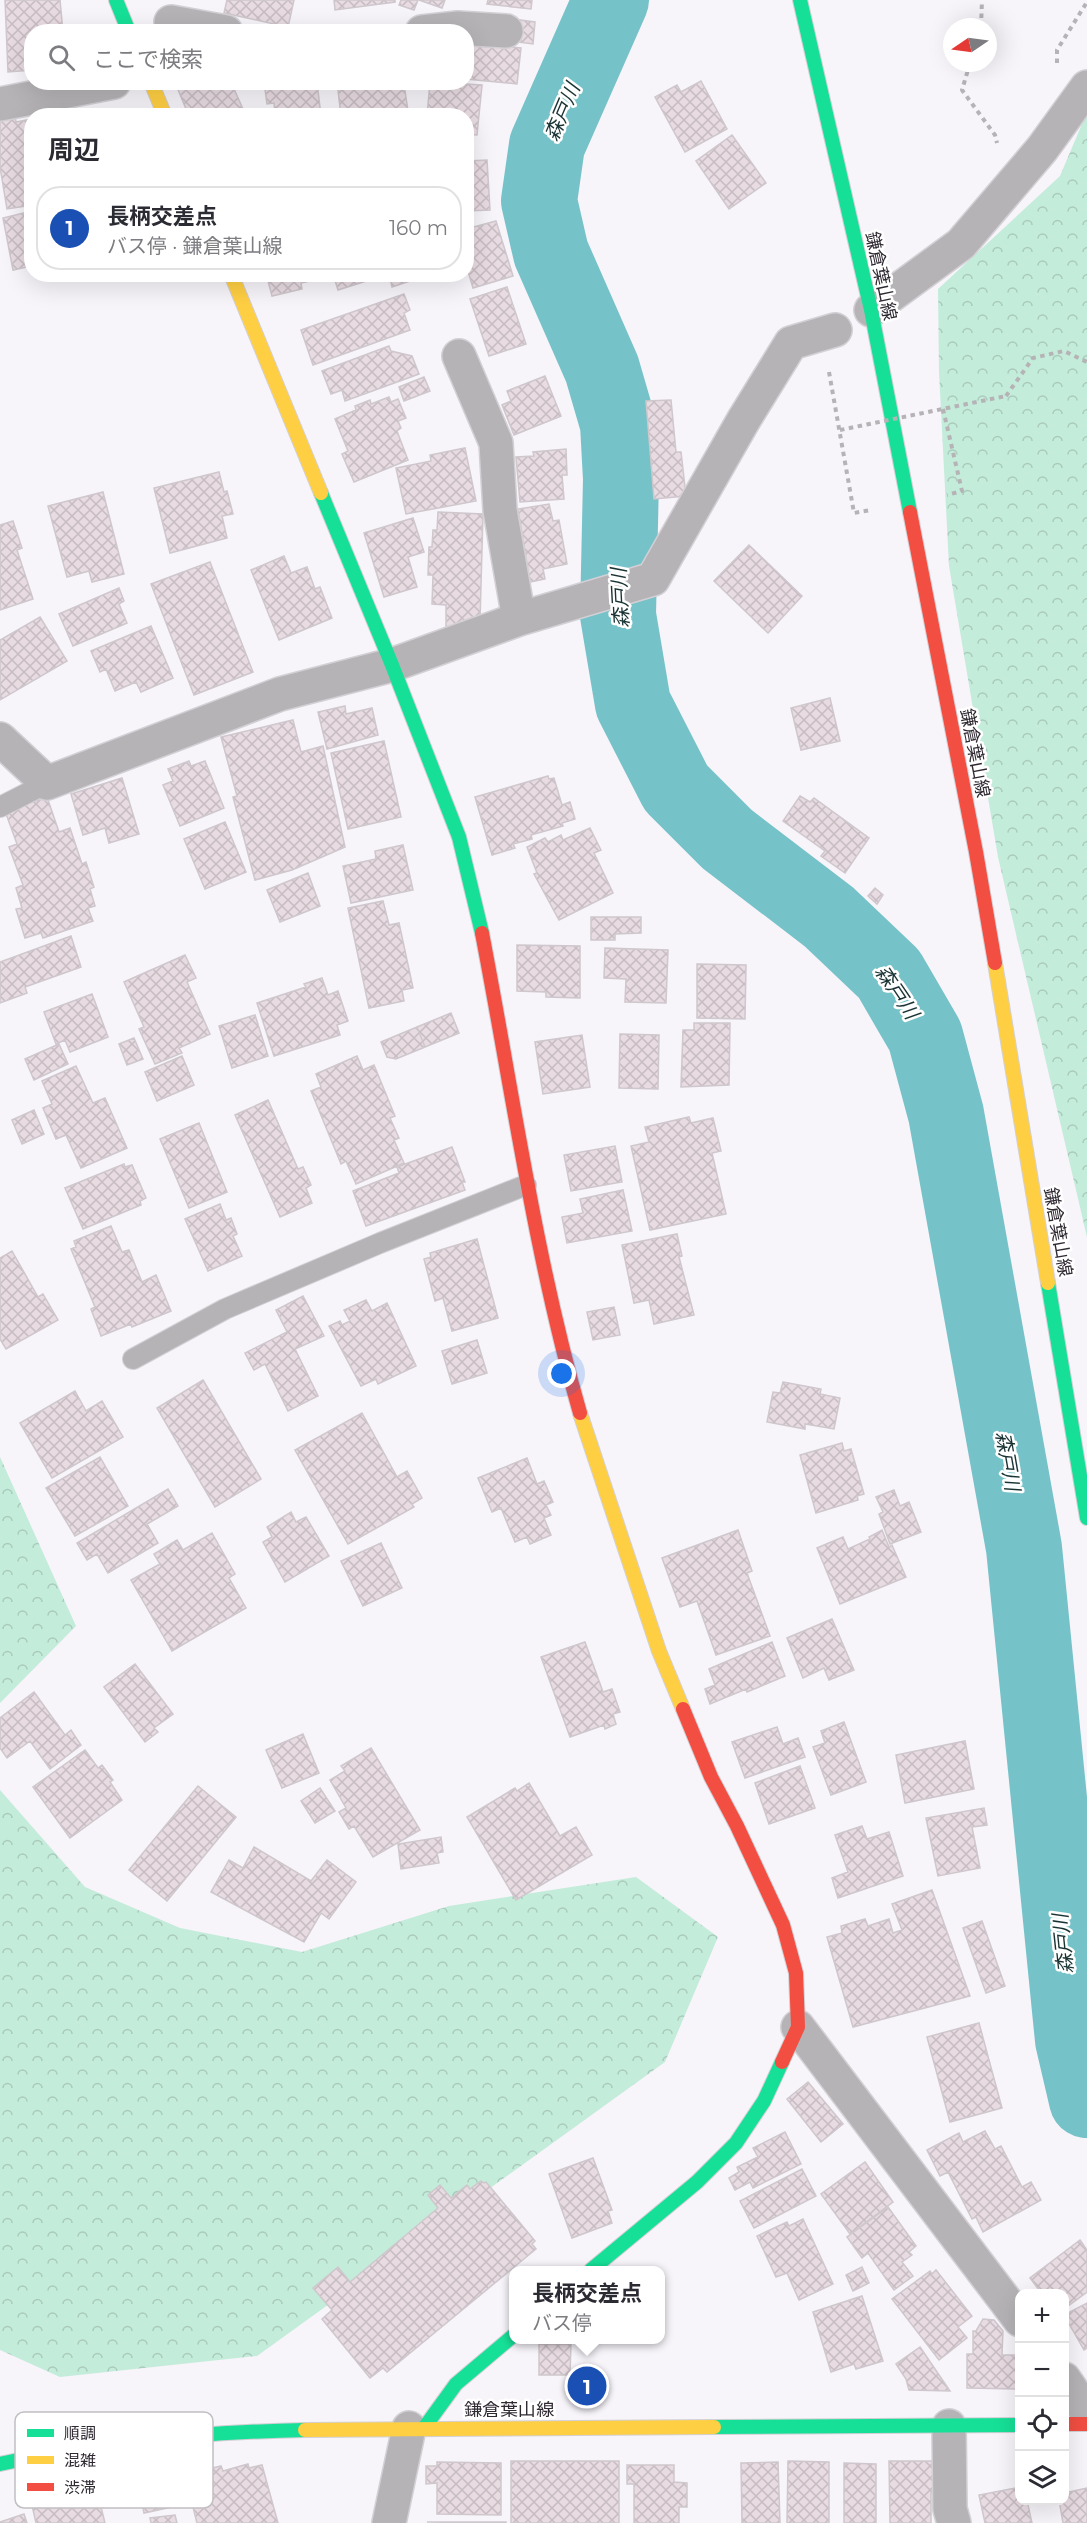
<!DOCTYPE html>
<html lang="ja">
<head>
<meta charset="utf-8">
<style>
  :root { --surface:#fff; --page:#f2f2f3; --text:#2b2b33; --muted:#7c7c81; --line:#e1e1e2; --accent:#757078 }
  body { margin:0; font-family:Montserrat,"Noto Sans JP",sans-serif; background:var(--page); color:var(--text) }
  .controls { position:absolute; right:18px; bottom:18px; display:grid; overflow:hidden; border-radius:12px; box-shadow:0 6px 24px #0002 }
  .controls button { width:54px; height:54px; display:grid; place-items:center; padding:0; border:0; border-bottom:2px solid var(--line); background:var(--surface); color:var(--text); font:30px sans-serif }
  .compass { position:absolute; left:943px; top:18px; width:54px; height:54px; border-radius:50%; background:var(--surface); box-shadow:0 6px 24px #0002; rotate:257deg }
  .you { position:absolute; left:562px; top:1374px; width:21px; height:21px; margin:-15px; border:4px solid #fff; border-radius:50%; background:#1a73e8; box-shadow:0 0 0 9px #1a73e833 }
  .badge { display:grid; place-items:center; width:39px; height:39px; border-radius:50%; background:var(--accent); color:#fff; font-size:20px; font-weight:700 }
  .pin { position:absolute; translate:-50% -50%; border:3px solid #fff; box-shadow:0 2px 6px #0006 }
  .popup { position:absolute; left:509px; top:2266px; width:156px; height:78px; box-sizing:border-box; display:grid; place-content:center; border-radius:12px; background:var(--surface); filter:drop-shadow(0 2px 4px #0005); font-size:20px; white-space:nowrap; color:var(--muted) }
  .popup b { font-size:22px; color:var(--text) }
  .popup::after { content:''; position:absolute; left:50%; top:100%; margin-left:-12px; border:12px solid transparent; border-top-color:var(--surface) }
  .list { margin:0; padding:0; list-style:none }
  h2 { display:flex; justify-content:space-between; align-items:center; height:78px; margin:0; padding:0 24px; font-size:26px }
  h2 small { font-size:20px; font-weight:400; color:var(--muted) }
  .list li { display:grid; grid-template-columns:39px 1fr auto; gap:18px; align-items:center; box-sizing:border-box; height:84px; margin:0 12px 12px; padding:0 12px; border:2px solid var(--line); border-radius:24px }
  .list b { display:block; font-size:22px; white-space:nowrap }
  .list p { margin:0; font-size:20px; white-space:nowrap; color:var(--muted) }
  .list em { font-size:20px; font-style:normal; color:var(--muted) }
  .icon { flex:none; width:33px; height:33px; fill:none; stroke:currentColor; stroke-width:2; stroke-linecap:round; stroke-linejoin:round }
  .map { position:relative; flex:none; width:1087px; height:2523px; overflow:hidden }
  .search { position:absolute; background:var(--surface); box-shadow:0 6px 24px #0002; left:24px; top:24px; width:450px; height:66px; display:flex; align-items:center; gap:15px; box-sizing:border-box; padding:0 21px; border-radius:24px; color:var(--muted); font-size:22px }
  .panel { position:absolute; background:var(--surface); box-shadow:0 6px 24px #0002; left:24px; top:108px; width:450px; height:174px; border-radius:24px }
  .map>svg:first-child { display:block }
  .forest { fill:url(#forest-crowns) }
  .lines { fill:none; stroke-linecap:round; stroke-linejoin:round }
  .river { stroke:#76c2c9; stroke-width:76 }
  .building { fill:url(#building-cross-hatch); stroke:#cec7cc; stroke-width:1.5 }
  .lane-casing { stroke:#d3d0d5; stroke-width:22 }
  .street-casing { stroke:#d3d0d5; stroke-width:36 }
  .fast-casing { stroke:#d3d0d5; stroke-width:16 }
  .slow-casing { stroke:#d3d0d5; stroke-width:16 }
  .jam-casing { stroke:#d3d0d5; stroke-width:16 }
  .path { stroke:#b6b3b6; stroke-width:4; stroke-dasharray:4.5 4.5; stroke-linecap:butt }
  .lane { stroke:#b6b3b7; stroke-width:20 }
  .street { stroke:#b6b3b7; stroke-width:33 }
  .fast { stroke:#16e098; stroke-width:14 }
  .slow { stroke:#ffcf43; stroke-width:14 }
  .jam { stroke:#f24e42; stroke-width:14 }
  .path-bridge { stroke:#b6b3b6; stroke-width:4; stroke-dasharray:4.5 4.5; stroke-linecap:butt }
  .labels { text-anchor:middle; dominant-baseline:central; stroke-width:5; stroke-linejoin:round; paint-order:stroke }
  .street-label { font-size:18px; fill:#2f2932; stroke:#fff }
  .water-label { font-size:20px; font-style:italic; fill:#1a3334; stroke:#fff }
  .key { fill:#fff; stroke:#c1bfc2; stroke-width:1.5 }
  .key-label { font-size:16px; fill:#2f2932 }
</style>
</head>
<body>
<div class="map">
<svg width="1087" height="2523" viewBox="0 0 1087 2523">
  <defs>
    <pattern id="forest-crowns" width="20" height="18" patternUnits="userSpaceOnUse" patternTransform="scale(1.5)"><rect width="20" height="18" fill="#c4ecda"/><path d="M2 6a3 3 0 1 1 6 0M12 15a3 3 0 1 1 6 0" fill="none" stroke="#a9cabc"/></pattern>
    <pattern id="building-cross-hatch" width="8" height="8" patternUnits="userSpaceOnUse" patternTransform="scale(1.5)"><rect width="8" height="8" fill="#e8dbe2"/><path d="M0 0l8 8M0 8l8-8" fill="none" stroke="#c7bcc2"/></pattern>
  </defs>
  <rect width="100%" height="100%" fill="#f7f4fa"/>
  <path class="forest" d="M1087 112V1237L998 857 949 566 939 372 938 289 1060 176Z
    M0 1457 76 1626 0 1703Z
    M0 1790 85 1887 180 1928 302 1952 449 1906 636 1877 718 1937 665 2062 257 2356 60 2377 0 2350Z"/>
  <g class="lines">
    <path class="river" d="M611 0 547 145 539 201 551 253 602 369 618 424 621 479 618 615 633 704 676 788 727 839 829 917 889 974 925 1036 946 1114 1024 1548 1073 2040 1087 2100"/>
  </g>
  <path class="building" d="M5 0H60L63 32H32V70L8 72Z
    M227 0H294L288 27 224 13Z
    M334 0H395V2L335 10Z
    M401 0H418L414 10 399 5Z
    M419 0H445L442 8Z
    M488 0H532L531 9 487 4Z
    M513 19 535 22 533 44 511 41Z
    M469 43 521 48 517 84 466 79V47H469Z
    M701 81 727 129 685 152 655 97 677 85 681 92Z
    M180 82H231L246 116H189L176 85Z
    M264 82H317L321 116 275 114 274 103 267 104Z
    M430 82 482 85 477 135 466 134V116H427Z
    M404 84 408 111H401L402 116H341L338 90Z
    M15 115 16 122 32 119V205L7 209 0 167V117Z
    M732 135 766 183 729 209 696 161Z
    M487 160 490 210 466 211V161Z
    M32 211V266L13 270 3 218Z
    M496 221 513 276 473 288 466 265V256L469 255 466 229Z
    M63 274H99L65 281Z
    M262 274H318L319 279 301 283 302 289 272 296 267 277 263 278Z
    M333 274H378L379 277 338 290Z
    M389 274H415L416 279 392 287Z
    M507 287 526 344 489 356 470 299Z
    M404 294 410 310 404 313 410 330 313 365 301 330Z
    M389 346 391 351 412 356 419 374 345 401 342 390 331 394 322 371Z
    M545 376 561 416 514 435 502 405 511 401 507 391Z
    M424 377 430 391 404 401 399 387Z
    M389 397 391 402 398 399 406 418 398 421 401 428 397 431 408 460 354 482 342 454 348 451 335 419 356 410 355 406 370 400 371 404Z
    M671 400 676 452H681L686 496 654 499 646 401Z
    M465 448 476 501 406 514 396 468 431 461 430 455Z
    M566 449 567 475H562L564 499 520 502 516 457 534 456 533 452Z
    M219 472 224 492 227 491 233 514 222 516 227 538 170 553 154 488Z
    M103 492 124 574 92 582 89 571 67 577 48 506Z
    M549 504 553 521 559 520 567 564 543 569 545 579 530 582 518 509Z
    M438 512 483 514 480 621 446 627V605L432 604 433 575H428L429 547H432L433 530H437Z
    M413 518 424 552 408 557 417 587 384 597 364 533Z
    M13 521 22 548 17 550 33 599 0 610V525Z
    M749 545 802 596 768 633 714 581Z
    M284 556 291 573 307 567 315 589 320 587 332 618 279 640 251 570Z
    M210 562 253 672 194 695 151 584Z
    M119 588 124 601 119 604 127 623 73 646 59 614Z
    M40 617 67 661 0 700V640Z
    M151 626 173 678 141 692 136 682 115 691 106 669 100 672 91 651Z
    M830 698 840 741 801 750 791 708Z
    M345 706 346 714 372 708 378 735 327 749 318 712Z
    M293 720 301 752 323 746 345 847 292 870 255 880 233 797 237 796 221 737Z
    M384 741 401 817 348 829 331 753Z
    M189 761 191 766 205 761 224 808 180 826 163 785 173 781 168 769Z
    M548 776 549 779 554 778 562 805 570 802 575 819 562 823 563 826 531 835 532 839 513 844 515 848 492 855 475 797Z
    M122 778 139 834 109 843 105 828 83 835 71 794Z
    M800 796 810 802 814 798 869 838 845 873 821 856 825 851 783 821Z
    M47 797 59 832 70 828 82 864 86 862 94 887 90 889 95 906 88 908 93 921 43 938 41 933 25 938 16 909 22 908 16 888 23 885 9 847 17 844 5 811Z
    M225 822 246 872 205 889 184 839Z
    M590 828 601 850 594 853 613 893 559 920 534 874 537 873 527 847 545 838 548 842 561 835 563 840Z
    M403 845 413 890 351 903 343 866 376 859 375 851Z
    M308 873 320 906 280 922 267 890Z
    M875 888 883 895 877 904 868 896Z
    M383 901 389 925 399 923 413 988 402 990 404 1001 369 1008 348 908Z
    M591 917H641V933L615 934V940H591Z
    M71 936 81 967 25 987 27 993 0 1003V962Z
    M517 945 580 946V998L546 997V992L517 991Z
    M605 948 668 950 666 1003 625 1002 626 979 604 978Z
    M185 955 196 978 187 982 210 1034 179 1048 182 1053 155 1064 139 1029 144 1027 124 982Z
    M697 964 746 965 745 1019 697 1018Z
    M322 978 328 995 338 991 348 1021 337 1025 340 1035 274 1056 257 1003 306 987 304 984Z
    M92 994 108 1037 70 1052 65 1040 56 1044 44 1012Z
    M451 1013 459 1033 425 1047 417 1027Z
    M255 1015 268 1056 232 1068 219 1026Z
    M694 1023H730L729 1085 681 1087 683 1030H694Z
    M417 1027 425 1047 396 1059 387 1057 381 1042Z
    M620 1034 659 1035 658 1089 619 1088Z
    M582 1035 590 1087 543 1094 535 1042Z
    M134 1038 143 1059 127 1065 119 1044Z
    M59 1044 68 1064 34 1080 25 1059Z
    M182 1056 194 1085 157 1101 145 1072Z
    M357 1056 363 1070 374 1065 395 1116 390 1118 399 1138 394 1140 404 1163 356 1184 346 1161 341 1164 311 1091 321 1087 316 1074Z
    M76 1066 93 1103 105 1098 127 1148 81 1168 66 1135 56 1139 43 1108 52 1104 42 1081Z
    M268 1100 298 1169 303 1167 311 1185 306 1188 312 1203 280 1217 235 1115Z
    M34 1110 44 1134 22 1144 12 1120Z
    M689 1117 691 1123 713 1118 721 1151 712 1153 726 1214 650 1230 631 1146 649 1142 645 1127Z
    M199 1123 227 1192 189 1208 160 1139Z
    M615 1146 622 1182 571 1191 564 1155Z
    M452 1147 465 1182H462L465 1190 366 1226 353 1191 399 1173 397 1167Z
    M124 1164 125 1167 132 1165 146 1198 140 1201 141 1205 83 1229 65 1188Z
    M623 1190 632 1231 567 1243 562 1217 583 1213 580 1199Z
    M220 1204 226 1220 231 1218 237 1234 233 1236 242 1256 208 1271 185 1219Z
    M111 1226 122 1252 129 1250 142 1282 156 1275 171 1311 132 1327 131 1324 101 1336 91 1309 95 1307 71 1249 76 1247 74 1241Z
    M677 1234 682 1256 679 1257 694 1315 654 1324 649 1300 634 1303 622 1245Z
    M477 1239 498 1318 452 1331 443 1298 435 1301 424 1259 431 1257 430 1253Z
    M12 1251 38 1297 43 1294 58 1320 6 1349 0 1339V1258Z
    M303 1296 324 1336 295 1349 318 1396 288 1411 265 1364 254 1370 245 1353 287 1332 276 1310Z
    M366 1300 372 1311 387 1303 416 1366 378 1384 376 1379 361 1386 329 1326 340 1321 342 1325 350 1321 344 1310Z
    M614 1307 620 1335 593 1340 587 1312Z
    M477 1340 487 1373 452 1384 442 1351Z
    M203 1380 261 1479 215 1507 157 1408Z
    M783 1382 821 1389 820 1394 840 1398 834 1429 805 1424V1429L767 1422 773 1392 780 1393Z
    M75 1391 86 1411 102 1401 123 1437 52 1478 20 1423Z
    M362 1413 397 1477 407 1471 422 1498 412 1504 414 1507 348 1544 295 1450Z
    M842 1443 844 1451 851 1449 864 1494 857 1496 858 1500 816 1513 800 1455Z
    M100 1457 128 1506 75 1536 46 1488Z
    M527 1458 537 1484 544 1481 553 1502 546 1505 551 1515 544 1518 551 1535 530 1544 527 1537 515 1542 501 1508 492 1512 478 1478Z
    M168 1489 178 1506 147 1524 158 1543 108 1573 97 1554 87 1560 77 1543Z
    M894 1490 900 1506 909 1502 921 1532 890 1544 879 1514 883 1512 876 1497Z
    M291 1512 296 1522 306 1517 329 1556 285 1582 263 1542 272 1537 267 1527Z
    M738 1530 752 1571 747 1573 770 1636 716 1655 697 1601 680 1607 662 1558Z
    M882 1530 889 1547 892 1545 906 1577 840 1604 817 1548 843 1537 848 1549 870 1539 869 1537Z
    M212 1533 235 1574 229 1578 246 1608 172 1651 131 1580 160 1564 154 1554 177 1540 183 1550Z
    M381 1543 402 1588 363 1606 341 1561Z
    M832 1619 854 1670 829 1680 824 1668 803 1678 787 1638Z
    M585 1642 603 1692 612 1689 620 1712 613 1714 616 1724 605 1729 604 1725 570 1737 541 1657Z
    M772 1642 785 1676 747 1692 746 1689 710 1704 705 1689 715 1685 709 1669Z
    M135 1664 173 1714 154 1728 158 1732 145 1742 104 1687Z
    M34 1692 65 1735 71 1730 81 1745 50 1769 30 1741 7 1758 0 1748V1718Z
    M844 1722 866 1782 831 1795 813 1747 825 1743 821 1731Z
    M777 1727 783 1744 798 1738 805 1757 745 1778 732 1742Z
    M303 1734 319 1773 282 1788 266 1750Z
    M965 1741 974 1789 905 1803 896 1755Z
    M371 1748 420 1830 373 1857 354 1826 349 1829 339 1812 346 1808 330 1780 345 1771 341 1766Z
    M85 1750 98 1768 102 1765 113 1780 110 1782 122 1800 70 1838 33 1787Z
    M800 1766 815 1808 769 1824 755 1783Z
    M529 1783 560 1836 576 1827 592 1855 516 1900 467 1817 515 1788 517 1791Z
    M198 1786 236 1817 167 1901 129 1870Z
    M320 1788 335 1811 315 1823 301 1801Z
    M984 1808 987 1825 972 1827 980 1868 938 1876 926 1818Z
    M862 1826 867 1839 889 1832 903 1876 838 1898 832 1878 848 1872 835 1835Z
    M441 1837 443 1852 437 1853 439 1863 401 1869 398 1844Z
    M254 1847 311 1881 327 1860 356 1882 329 1919 321 1913 304 1942 211 1892 229 1860 243 1868Z
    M932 1890 970 1996 853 2027 827 1937 842 1933 841 1926 865 1919 868 1926 889 1919 893 1933 902 1930 892 1904Z
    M982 1921 1005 1986 986 1993 963 1928Z
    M979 2023 1002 2108 950 2122 927 2037Z
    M808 2082 843 2124 821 2142 787 2099Z
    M985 2131 995 2149 1001 2146 1022 2187 1031 2182 1041 2200 983 2232 976 2217 972 2219 948 2172 940 2176 927 2150 959 2133 963 2142Z
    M785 2132 801 2164 753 2188 750 2182 735 2190 729 2178 739 2172 737 2167 758 2157 753 2148Z
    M593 2158 612 2210 608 2211 612 2223 572 2238 549 2174Z
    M865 2162 893 2202 850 2234 821 2194Z
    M802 2169 816 2196 754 2228 740 2201Z
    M481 2181 484 2183 486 2182 535 2241 532 2244 536 2249 387 2372 383 2368 370 2378 322 2319 332 2310 313 2288 338 2267 350 2282 438 2208 428 2195 440 2185 451 2198 467 2185 470 2189Z
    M888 2207 916 2246 909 2252 912 2255 902 2262 913 2276 894 2290 868 2253 862 2258 847 2237Z
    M803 2219 833 2284 799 2300 787 2273 776 2277 757 2236 787 2222 789 2226Z
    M1080 2240 1087 2250V2292L1064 2309V2294H1042L1030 2278Z
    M862 2267 869 2283 853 2291 846 2275Z
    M936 2270 972 2316 958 2327 967 2338 939 2360 892 2299 930 2271 932 2274Z
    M862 2296 883 2361 856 2369 854 2364 831 2372 813 2312Z
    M1087 2303V2348L1084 2350 1064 2315Z
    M983 2319 994 2320 1003 2331 1002 2355H1018V2389L967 2388V2354H973V2331H976Z
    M539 2344H571L570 2375H539Z
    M920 2347 950 2391 909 2390 906 2379 896 2364Z
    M511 2461H619V2523H511Z
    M788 2461 829 2462V2523H787Z
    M889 2461H934V2493H931V2523H890Z
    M437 2462 501 2463V2515L437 2514V2483L426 2484V2466H437Z
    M778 2462 780 2523H742L741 2463Z
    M844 2463 876 2464V2523H844Z
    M248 2464 249 2468 262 2465 278 2523H197L185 2475 221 2466 223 2471Z
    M627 2465H674V2482L687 2483V2507H679V2523H634V2484H627Z
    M170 2473 177 2506 144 2513 137 2479Z
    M96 2487 105 2523H36L31 2501Z
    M1020 2487V2500H1027L1032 2523H985L979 2495Z
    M1087 2488V2523H1063L1059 2500H1064V2493Z
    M24 2514 27 2523H0V2522Z
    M175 2515 177 2523H151L150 2518Z
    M427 2522H506V2523Z"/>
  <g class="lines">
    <defs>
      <path id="lane" d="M0 807 47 783
        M133 1359 225 1309 380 1243 526 1185"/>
      <path id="street" d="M171 22 226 32
        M422 32 458 28 506 31
        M0 104 114 82
        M871 310 961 244 1042 149 1087 87
        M459 356 496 443 500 510 519 619
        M0 739 47 783 280 694 392 665 519 619 653 579 743 421 791 343 835 330
        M798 2027 1020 2320
        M1064 2379 1087 2412
        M949 2426 950 2509 954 2523
        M389 2523 409 2428"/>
      <path id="fast" d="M116 0 129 32
        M800 0 871 310 910 512
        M321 493 392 665 459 837 482 933
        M1048 1283 1087 1518
        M591 2270 697 2182 736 2143 764 2101 782 2062
        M714 2427 1020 2425
        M424 2428 456 2384 514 2335
        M0 2464C101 2442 202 2432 305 2430"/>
      <path id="slow" d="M151 82 165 116
        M231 274 321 493
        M995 963 1048 1283
        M580 1413 659 1651 683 1709
        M305 2430 714 2427"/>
      <path id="jam" d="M910 512 976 852 995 963
        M482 933C513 1094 535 1256 580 1413
        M683 1709 711 1777 737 1826 783 1925 796 1973 798 2027 782 2062
        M1064 2424H1087"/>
    </defs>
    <use href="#lane" class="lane-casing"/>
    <use href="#street" class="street-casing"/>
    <use href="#fast" class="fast-casing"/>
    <use href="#slow" class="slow-casing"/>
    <use href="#jam" class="jam-casing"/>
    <path class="path" d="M981 27 982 0
      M970 63 962 90 995 135 997 143
      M1057 63V50L1087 2
      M829 372 854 513 871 510
      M1006 396 1033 358 1064 351 1087 362
      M943 409 962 491 947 495"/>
    <use href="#lane" class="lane"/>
    <use href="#street" class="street"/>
    <use href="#fast" class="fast"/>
    <use href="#slow" class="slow"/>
    <use href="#jam" class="jam"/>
    <path class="path-bridge" d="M840 430 1006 396"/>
  </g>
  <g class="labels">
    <g class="street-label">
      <text transform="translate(881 276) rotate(78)">鎌倉葉山線</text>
      <text transform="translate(975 753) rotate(79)">鎌倉葉山線</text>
      <text transform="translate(1058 1232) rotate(80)">鎌倉葉山線</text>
      <text x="509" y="2410">鎌倉葉山線</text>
    </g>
    <g class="water-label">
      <text transform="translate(562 112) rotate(-67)">森戸川</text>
      <text transform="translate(620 598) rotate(-93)">森戸川</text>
      <text transform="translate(897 992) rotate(56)">森戸川</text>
      <text transform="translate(1008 1461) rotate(80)">森戸川</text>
      <text transform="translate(1063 1944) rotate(-96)">森戸川</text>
    </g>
  </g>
  <rect x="15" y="2412" width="198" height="96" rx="9" class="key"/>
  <rect x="27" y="2429" width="27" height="8" fill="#16e098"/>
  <rect x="27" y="2456" width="27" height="8" fill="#ffcf43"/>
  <rect x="27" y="2483" width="27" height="8" fill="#f24e42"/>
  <g class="key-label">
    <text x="64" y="2439">順調</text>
    <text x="64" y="2466">混雑</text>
    <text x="64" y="2493">渋滞</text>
  </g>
</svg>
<div class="controls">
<button>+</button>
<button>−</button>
<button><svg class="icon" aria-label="locate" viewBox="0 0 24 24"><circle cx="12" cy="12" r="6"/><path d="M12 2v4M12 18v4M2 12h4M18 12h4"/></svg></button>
<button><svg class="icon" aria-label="layers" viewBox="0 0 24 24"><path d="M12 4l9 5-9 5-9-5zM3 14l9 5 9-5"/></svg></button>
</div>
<svg class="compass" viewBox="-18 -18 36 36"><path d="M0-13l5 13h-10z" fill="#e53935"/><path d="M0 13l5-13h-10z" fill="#7c7c81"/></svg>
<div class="you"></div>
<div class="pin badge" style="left:587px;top:2386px;background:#1a4fb4">1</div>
<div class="popup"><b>長柄交差点</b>バス停</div>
<div class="search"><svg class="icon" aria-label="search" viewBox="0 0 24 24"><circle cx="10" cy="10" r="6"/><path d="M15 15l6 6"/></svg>ここで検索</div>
<section class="panel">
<h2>周辺<small></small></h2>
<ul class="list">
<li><span class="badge" style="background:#1a4fb4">1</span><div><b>長柄交差点</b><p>バス停 · 鎌倉葉山線</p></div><em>160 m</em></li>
</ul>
</section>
</div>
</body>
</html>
